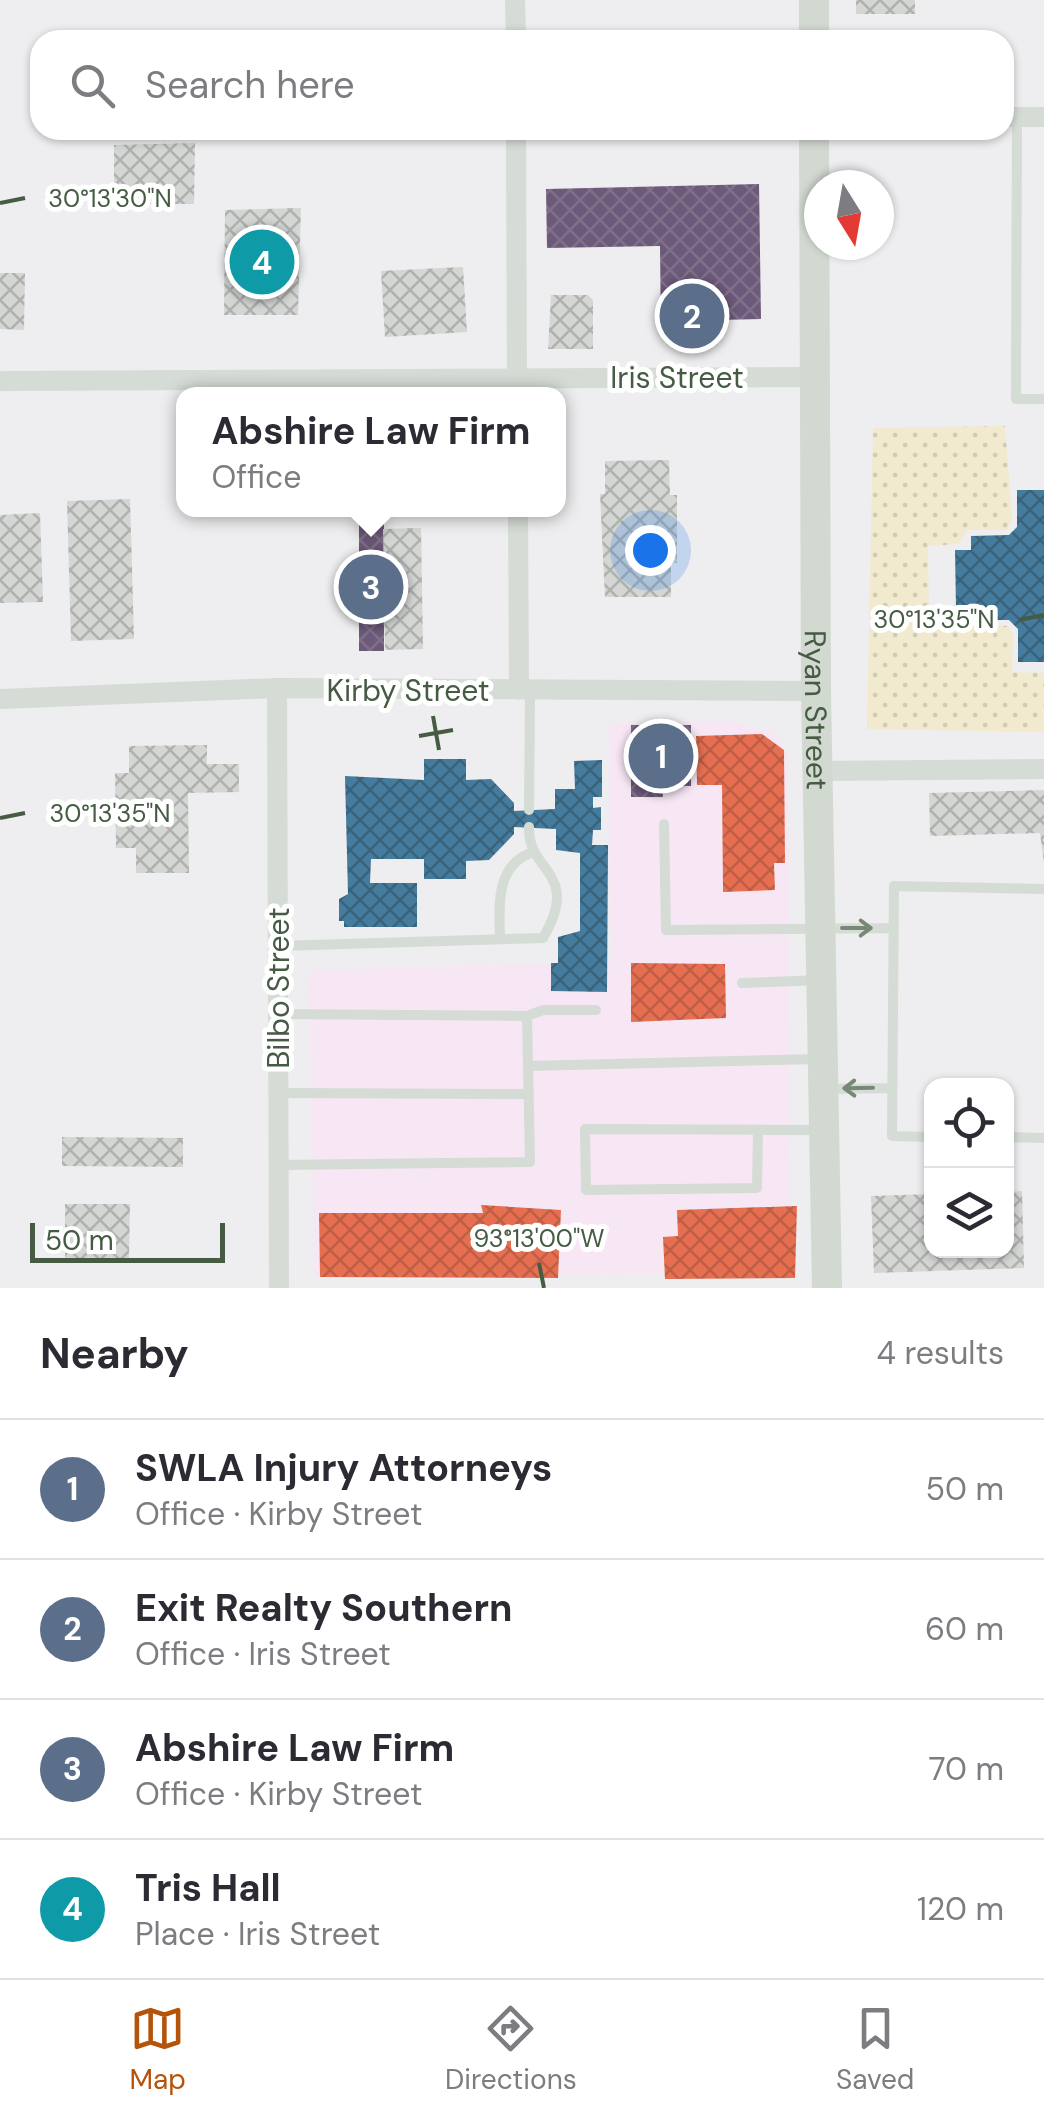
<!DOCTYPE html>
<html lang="en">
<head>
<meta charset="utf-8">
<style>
  :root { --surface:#fff; --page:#f7f7f7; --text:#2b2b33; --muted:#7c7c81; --line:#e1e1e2; --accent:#b45309 }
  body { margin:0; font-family:"DM Sans",sans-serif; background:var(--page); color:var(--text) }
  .controls { position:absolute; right:30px; bottom:30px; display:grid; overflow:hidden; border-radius:20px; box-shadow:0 2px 8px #0004 }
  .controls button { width:90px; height:90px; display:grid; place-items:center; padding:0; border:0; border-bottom:2px solid var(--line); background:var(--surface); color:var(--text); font:50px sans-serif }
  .compass { position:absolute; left:804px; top:170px; width:90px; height:90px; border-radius:50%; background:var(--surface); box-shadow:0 2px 8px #0004; rotate:169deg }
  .scale { position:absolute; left:30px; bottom:25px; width:195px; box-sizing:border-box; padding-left:10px; border:5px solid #455c43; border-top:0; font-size:28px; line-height:35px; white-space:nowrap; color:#455c43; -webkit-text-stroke:8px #fff; paint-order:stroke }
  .you { position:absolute; left:650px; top:550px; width:35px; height:35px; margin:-25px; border:8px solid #fff; border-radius:50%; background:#1a73e8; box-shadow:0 0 0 15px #1a73e833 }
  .badge { display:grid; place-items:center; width:65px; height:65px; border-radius:50%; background:var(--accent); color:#fff; font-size:32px; font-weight:700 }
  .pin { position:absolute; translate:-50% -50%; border:5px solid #fff; box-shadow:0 2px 10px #0006 }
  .popup { position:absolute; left:176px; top:387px; width:390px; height:130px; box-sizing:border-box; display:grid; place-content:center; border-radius:20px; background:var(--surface); filter:drop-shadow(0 2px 8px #0005); font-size:32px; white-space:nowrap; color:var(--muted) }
  .popup b { font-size:38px; color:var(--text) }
  .popup::after { content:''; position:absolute; left:50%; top:100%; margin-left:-20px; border:20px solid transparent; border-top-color:var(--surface) }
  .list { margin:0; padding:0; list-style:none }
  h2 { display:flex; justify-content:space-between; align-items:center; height:130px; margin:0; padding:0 40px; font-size:42px }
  h2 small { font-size:32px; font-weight:400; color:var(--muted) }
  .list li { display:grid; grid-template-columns:65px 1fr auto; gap:30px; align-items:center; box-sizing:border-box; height:140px; padding:0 40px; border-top:2px solid var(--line) }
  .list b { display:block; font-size:38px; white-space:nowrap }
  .list p { margin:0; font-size:32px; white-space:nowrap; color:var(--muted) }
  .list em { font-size:32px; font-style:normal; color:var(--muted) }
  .icon { flex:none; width:55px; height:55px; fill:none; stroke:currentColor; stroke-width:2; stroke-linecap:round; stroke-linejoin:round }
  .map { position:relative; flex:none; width:1044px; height:1288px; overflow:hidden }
  .search { position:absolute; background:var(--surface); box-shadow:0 2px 8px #0004; left:30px; right:30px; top:30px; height:110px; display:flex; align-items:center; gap:25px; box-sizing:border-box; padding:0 35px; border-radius:30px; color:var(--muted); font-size:38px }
  .sheet { height:690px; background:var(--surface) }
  nav { display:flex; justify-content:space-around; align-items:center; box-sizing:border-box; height:140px; border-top:2px solid var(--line); background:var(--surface); font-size:28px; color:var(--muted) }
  nav a { display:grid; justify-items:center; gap:5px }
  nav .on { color:var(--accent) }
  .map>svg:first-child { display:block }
  .commercial { fill:#f7e7f5 }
  .grass { fill:url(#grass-dots) }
  .shops { fill:url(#shops-cross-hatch) }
  .offices { fill:url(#offices-cross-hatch) }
  .public { fill:url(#public-cross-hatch) }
  .building { fill:url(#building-cross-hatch) }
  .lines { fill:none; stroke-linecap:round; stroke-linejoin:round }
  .service { stroke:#d5dbd5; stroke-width:10 }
  .minor { stroke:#d5dbd5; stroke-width:20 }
  .secondary { stroke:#d2d9d1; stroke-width:30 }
  .oneway { stroke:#778876 }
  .ticks { fill:none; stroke:#455c43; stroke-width:4 }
  .labels { text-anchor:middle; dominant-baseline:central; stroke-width:10; stroke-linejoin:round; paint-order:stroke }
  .street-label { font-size:30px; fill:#455c43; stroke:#fff }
  .ticks-label { font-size:25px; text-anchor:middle; fill:#455c43; stroke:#fff; stroke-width:10; stroke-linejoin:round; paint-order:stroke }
</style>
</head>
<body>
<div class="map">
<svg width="1044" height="1288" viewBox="0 0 1044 1288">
  <defs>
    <pattern id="grass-dots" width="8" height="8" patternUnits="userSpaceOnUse" patternTransform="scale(2.5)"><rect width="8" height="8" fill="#f1eacf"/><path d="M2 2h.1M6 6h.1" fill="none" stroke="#d0cbb3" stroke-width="1.8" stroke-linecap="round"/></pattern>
    <pattern id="shops-cross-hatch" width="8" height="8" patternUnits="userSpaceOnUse" patternTransform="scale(2.5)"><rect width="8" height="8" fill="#e76f51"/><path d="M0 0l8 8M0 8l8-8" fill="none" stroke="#bd5e45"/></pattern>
    <pattern id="offices-cross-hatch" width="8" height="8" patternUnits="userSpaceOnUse" patternTransform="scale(2.5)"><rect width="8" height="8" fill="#6d597a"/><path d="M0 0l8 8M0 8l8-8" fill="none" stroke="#7f7089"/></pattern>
    <pattern id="public-cross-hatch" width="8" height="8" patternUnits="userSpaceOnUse" patternTransform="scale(2.5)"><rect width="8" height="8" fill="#457b9d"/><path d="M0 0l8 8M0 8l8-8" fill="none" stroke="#39637b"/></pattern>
    <pattern id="building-cross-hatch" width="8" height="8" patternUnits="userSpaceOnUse" patternTransform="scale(2.5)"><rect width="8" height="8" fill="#d4d6d4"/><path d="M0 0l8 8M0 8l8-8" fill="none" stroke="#aeb1ae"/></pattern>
  </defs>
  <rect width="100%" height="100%" fill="#eeedef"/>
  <path class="commercial" d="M726 721 773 732 788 753 790 1273 314 1276 309 970 611 962 609 724Z"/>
  <path class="grass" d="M1005 426 1012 518 1007 530H967L959 544 928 546 929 613 970 618 971 625 1008 626 1013 634 1012 672 1044 673 1043 732 867 729 873 428Z"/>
  <path class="shops" d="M762 734 784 750 785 863H774L775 890 723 892 722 785H697L696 736Z
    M631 963 725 964 726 1018 631 1022Z
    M481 1205 561 1210 558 1278 320 1277 319 1213H483Z
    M797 1206 795 1278 665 1279 663 1237 678 1236 677 1210Z"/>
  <path class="offices" d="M759 184 761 319 719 320V334L661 335 660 246 547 248 546 189Z
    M359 524H384V651H359Z
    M631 725H691V786H662L663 797H631Z"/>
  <path class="public" d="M1017 490H1044V662H1018V629L1009 620H978V607L956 608 955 550H971V536L1009 535 1017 527Z
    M424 759H466V780L491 779 514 803V811L555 809V789H575L574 761 602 760V797H593V808L601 807V830H593L592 845H608L607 992 551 991V963H558V937L580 931V853L556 850V829L514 827V834L489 860 466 861V879H424V859H371L370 883H417V927H344V921H339V899L348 894 345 776 424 780Z"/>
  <path class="building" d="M856 0H915V14H856Z
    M195 143 194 204H114V145Z
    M301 208 298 315H224L225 210Z
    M463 267 467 332 385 337 381 271Z
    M0 273H25L24 330 0 329Z
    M551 295H588L593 300V349H548Z
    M669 460 670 495H677V563H671V597H605L600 494H605V461Z
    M130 499 134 639 71 641 67 501Z
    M40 513 43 602 0 603V515Z
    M421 528 423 649 385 650 383 529Z
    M207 745V764H239V792L188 793 189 873H136V848H116L115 773H129V746Z
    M1044 790V863L1040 833 930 836 929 793Z
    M62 1137 183 1138V1167L62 1166Z
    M1022 1191 1024 1268 874 1273 871 1196 932 1194V1250H1006V1192Z
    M65 1204H130L129 1258H65Z"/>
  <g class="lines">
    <path class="service" d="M1017 118 1016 399H1044
      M529 810 530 691
      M664 824 666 930 893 928
      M500 939C499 906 495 865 533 852
      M278 946 543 938C582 871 527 873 529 827
      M742 983 820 980
      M278 1014 527 1016 530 1162 279 1165
      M527 1016 543 1010H596
      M529 1066 818 1059
      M828 1089 892 1088
      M278 1093 529 1094
      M758 1130 757 1188 586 1190 585 1129 823 1130
      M932 1137 892 1136 894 886 1044 889
      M1006 1137 1044 1138"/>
    <path class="minor" d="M515 0 516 40
      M1004 117H1044
      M516 130 517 394
      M0 381 814 377
      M518 510 519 690
      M277 688 279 1288
      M0 699 277 688 816 691
      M817 771 1044 769"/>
    <g class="secondary">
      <path d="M814 40V0"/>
      <path id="s1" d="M814 130 816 691 827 1288"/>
    </g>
  </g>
  <defs><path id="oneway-shaft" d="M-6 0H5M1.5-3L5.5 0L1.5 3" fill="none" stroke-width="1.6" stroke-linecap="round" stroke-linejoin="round" transform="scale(2.5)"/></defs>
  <g class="oneway">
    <use href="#oneway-shaft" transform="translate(857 928)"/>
    <use href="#oneway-shaft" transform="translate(858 1088) rotate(179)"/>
  </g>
  <path class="ticks" d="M0 203 25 198M1019 620 1044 615M433 716 439 750M419 736 453 730M0 818 25 813M539 1263 544 1288"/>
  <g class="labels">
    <g class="street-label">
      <text x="677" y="377">Iris Street</text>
      <text x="408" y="690">Kirby Street</text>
      <text stroke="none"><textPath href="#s1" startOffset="580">Ryan Street</textPath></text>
      <text transform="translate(278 988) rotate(-90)">Bilbo Street</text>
    </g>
  </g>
  <g class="ticks-label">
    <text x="110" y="207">30°13'30"N</text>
    <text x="934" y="628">30°13'35"N</text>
    <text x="110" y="822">30°13'35"N</text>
    <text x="539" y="1247">93°13'00"W</text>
  </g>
</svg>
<div class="controls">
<button><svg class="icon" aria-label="locate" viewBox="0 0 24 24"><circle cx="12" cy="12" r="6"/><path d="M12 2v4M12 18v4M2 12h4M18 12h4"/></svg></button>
<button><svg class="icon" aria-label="layers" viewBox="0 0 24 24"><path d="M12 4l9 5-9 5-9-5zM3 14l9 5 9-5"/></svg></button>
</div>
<svg class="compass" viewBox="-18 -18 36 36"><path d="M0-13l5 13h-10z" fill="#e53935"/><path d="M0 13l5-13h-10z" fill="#7c7c81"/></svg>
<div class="scale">50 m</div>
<div class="you"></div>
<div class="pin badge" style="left:661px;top:756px;background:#5c6f8a">1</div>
<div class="pin badge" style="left:692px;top:316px;background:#5c6f8a">2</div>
<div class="pin badge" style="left:371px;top:587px;background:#5c6f8a">3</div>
<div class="popup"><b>Abshire Law Firm</b>Office</div>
<div class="pin badge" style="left:262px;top:262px;background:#0f9aa8">4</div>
<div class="search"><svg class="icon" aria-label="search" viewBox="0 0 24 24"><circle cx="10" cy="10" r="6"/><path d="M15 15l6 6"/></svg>Search here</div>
</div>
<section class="sheet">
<h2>Nearby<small>4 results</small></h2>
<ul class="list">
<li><span class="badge" style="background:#5c6f8a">1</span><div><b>SWLA Injury Attorneys</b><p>Office · Kirby Street</p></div><em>50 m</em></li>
<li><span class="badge" style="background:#5c6f8a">2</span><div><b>Exit Realty Southern</b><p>Office · Iris Street</p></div><em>60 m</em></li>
<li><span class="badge" style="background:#5c6f8a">3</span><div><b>Abshire Law Firm</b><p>Office · Kirby Street</p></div><em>70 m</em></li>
<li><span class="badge" style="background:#0f9aa8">4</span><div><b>Tris Hall</b><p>Place · Iris Street</p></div><em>120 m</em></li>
</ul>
</section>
<nav>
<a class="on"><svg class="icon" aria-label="map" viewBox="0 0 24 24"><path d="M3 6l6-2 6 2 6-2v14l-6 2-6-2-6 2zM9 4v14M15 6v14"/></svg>Map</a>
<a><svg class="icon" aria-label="directions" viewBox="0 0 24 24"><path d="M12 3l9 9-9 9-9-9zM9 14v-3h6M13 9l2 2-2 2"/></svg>Directions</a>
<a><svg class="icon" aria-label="saved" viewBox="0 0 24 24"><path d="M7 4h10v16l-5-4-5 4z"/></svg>Saved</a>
</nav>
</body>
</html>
